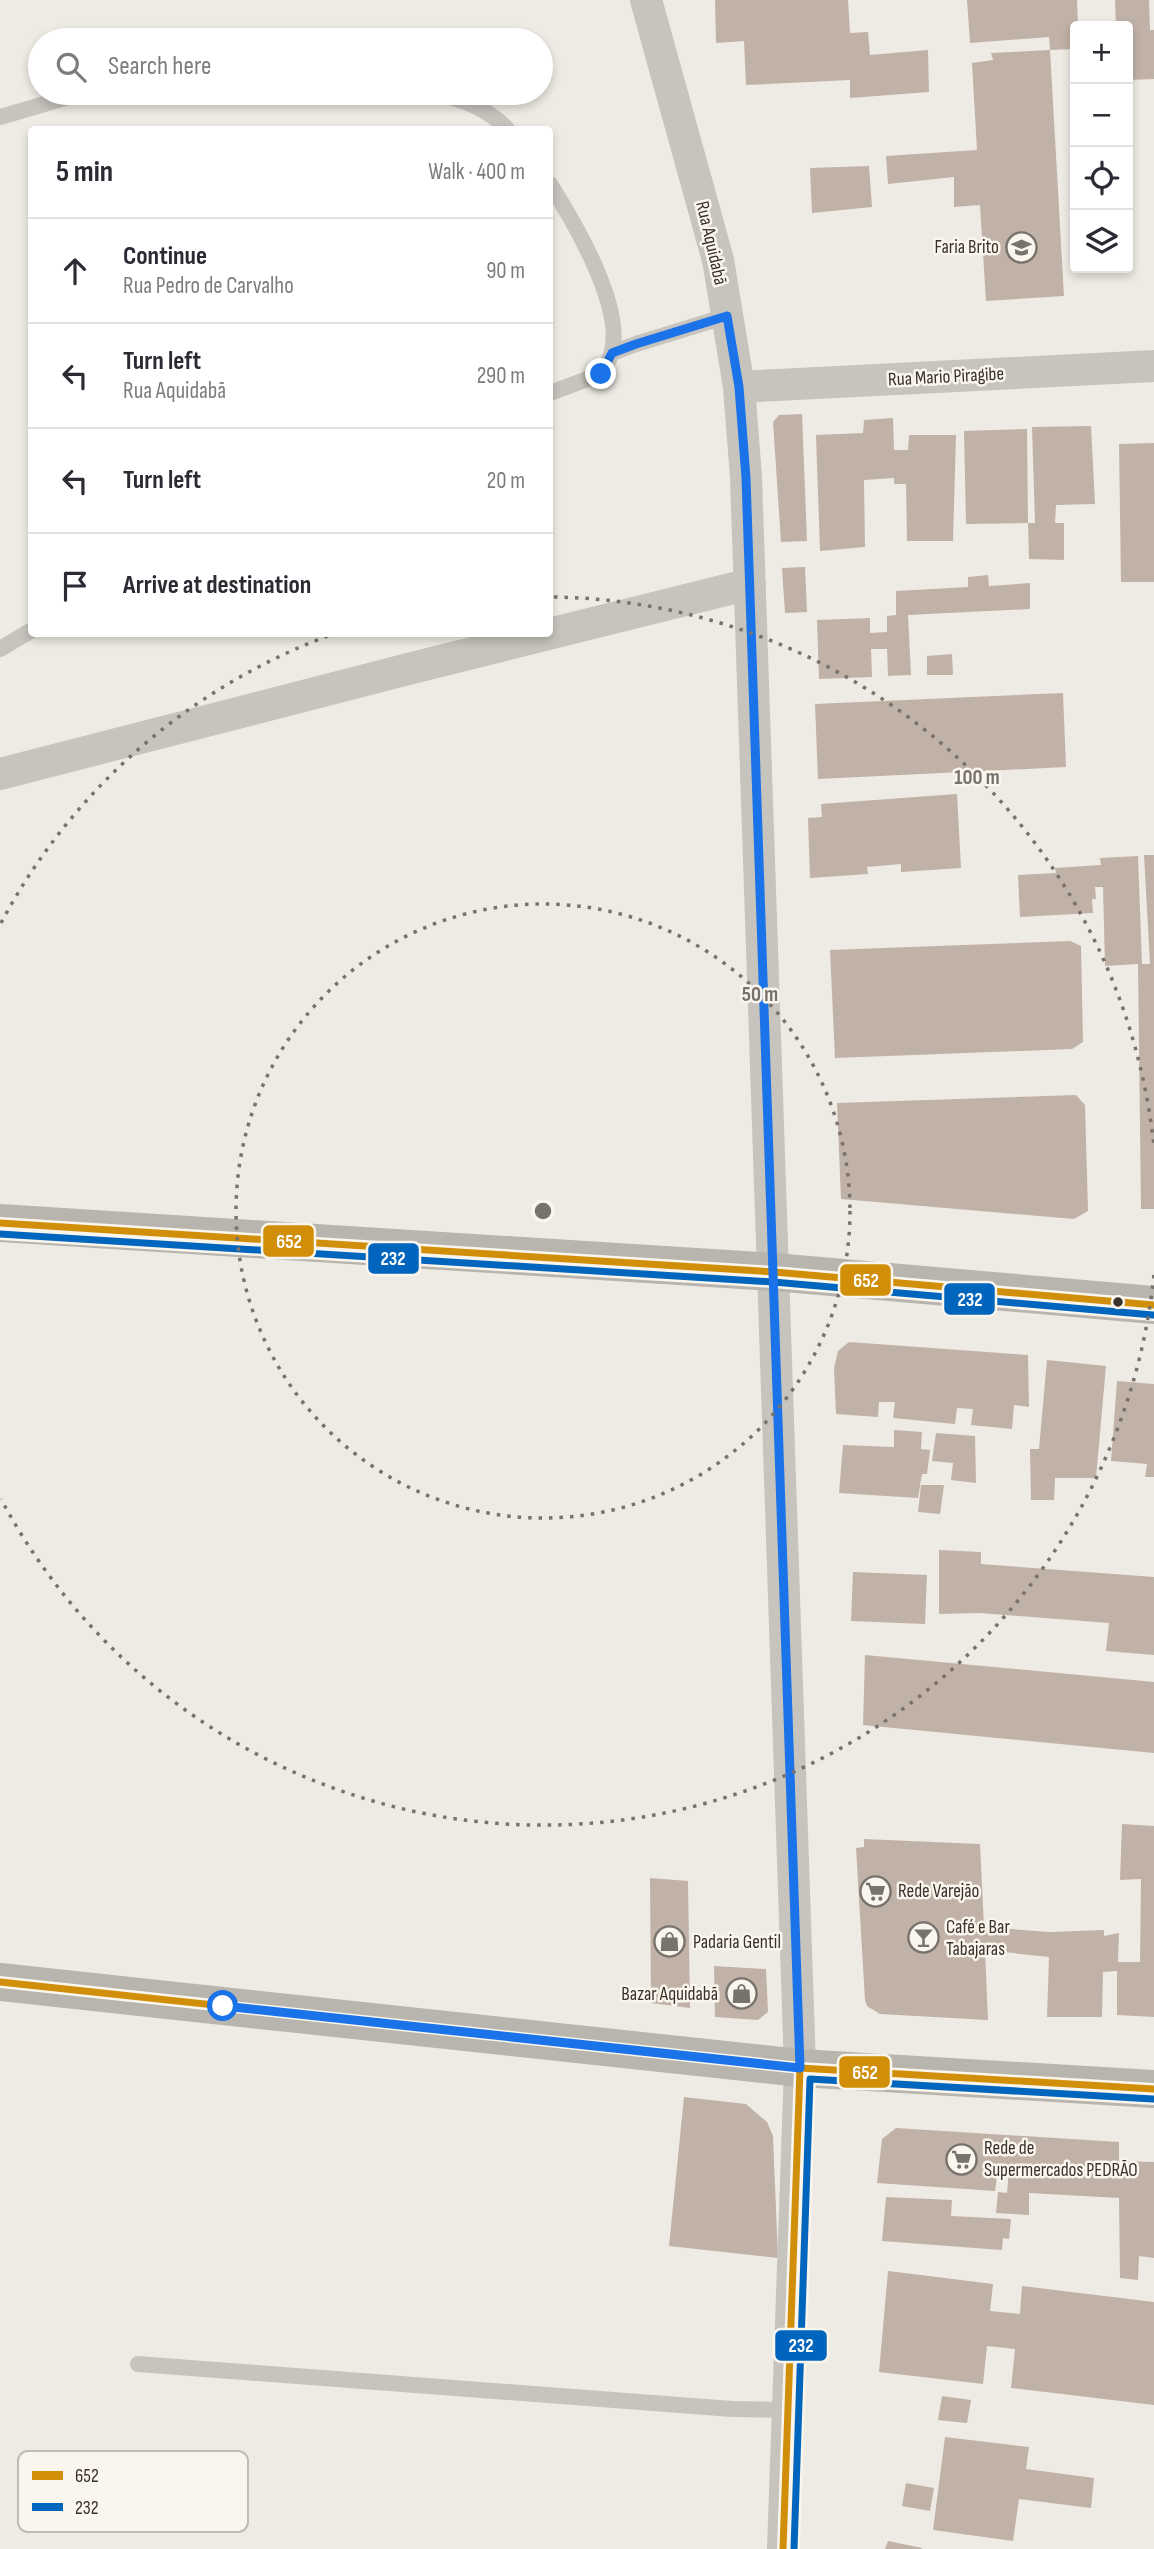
<!DOCTYPE html>
<html lang="en">
<head>
<meta charset="utf-8">
<style>
  :root { --surface:#fff; --page:#f2f2f3; --text:#2b2b33; --muted:#7c7c81; --line:#e1e1e2 }
  body { margin:0; font-family:"Sofia Sans Condensed",sans-serif; background:var(--page); color:var(--text) }
  .controls { position:absolute; right:21px; top:21px; display:grid; overflow:hidden; border-radius:7px; box-shadow:0 4px 10px #0003 }
  .controls button { width:63px; height:63px; display:grid; place-items:center; padding:0; border:0; border-bottom:2px solid var(--line); background:var(--surface); color:var(--text); font:35px sans-serif }
  .stop { position:absolute; width:21px; height:21px; margin:-16px; border:5px solid #1a73e8; border-radius:50%; background:#fff }
  .stop.end { background:#1a73e8; border-color:#fff; box-shadow:0 2px 7px #0008 }
  .list { margin:0; padding:0; list-style:none }
  h2 { display:flex; justify-content:space-between; align-items:center; height:91px; margin:0; padding:0 28px; font-size:30px }
  h2 small { font-size:23px; font-weight:400; color:var(--muted) }
  .list li { display:grid; grid-template-columns:46px 1fr auto; gap:21px; align-items:center; box-sizing:border-box; height:105px; padding:0 28px; border-top:2px solid var(--line) }
  .list b { display:block; font-size:26px; white-space:nowrap }
  .list p { margin:0; font-size:23px; white-space:nowrap; color:var(--muted) }
  .list em { font-size:23px; font-style:normal; color:var(--muted) }
  .icon { flex:none; width:38px; height:38px; fill:none; stroke:currentColor; stroke-width:2; stroke-linecap:round; stroke-linejoin:round }
  .map { position:relative; flex:none; width:1154px; height:2549px; overflow:hidden }
  .search { position:absolute; background:var(--surface); box-shadow:0 4px 10px #0003; left:28px; top:28px; width:525px; height:77px; display:flex; align-items:center; gap:18px; box-sizing:border-box; padding:0 24px; border-radius:38px; color:var(--muted); font-size:26px }
  .panel { position:absolute; background:var(--surface); box-shadow:0 4px 10px #0003; left:28px; top:126px; width:525px; height:511px; border-radius:7px }
  .map>svg:first-child { display:block }
  .building { fill:#c1b2a7 }
  .lines { fill:none; stroke-linecap:round; stroke-linejoin:round }
  .lane { stroke:#c7c3bd; stroke-width:16 }
  .street { stroke:#c7c3bd; stroke-width:32 }
  .secondary { stroke:#b8b4ae; stroke-width:38 }
  .bus-1-casing { stroke:#faf6ed; stroke-width:12 }
  .bus-2-casing { stroke:#faf6ed; stroke-width:12 }
  .bus-1 { stroke:#d18f09; stroke-width:7 }
  .bus-2 { stroke:#0065bd; stroke-width:7 }
  .route { stroke:#1a73e8; stroke-width:9 }
  .ring { fill:none; stroke:#78726c; stroke-width:3.5; stroke-dasharray:3.5 7 }
  .bus-dot { fill:#39312b; stroke:#faf6ed; stroke-width:2.5 }
  .labels { text-anchor:middle; dominant-baseline:central; stroke-width:5; stroke-linejoin:round; paint-order:stroke }
  .street-label { font-size:19px; fill:#39312b; stroke:#faf6ed }
  .poi-label { font-size:19px; fill:#39312b; stroke:#faf6ed; text-anchor:start }
  .key { fill:#faf6ed; stroke:#c0bbb3; stroke-width:2 }
  .key-label { font-size:19px; fill:#39312b }
  .centre { fill:#78726c; stroke:#faf6ed; stroke-width:3.5 }
  .ring-label { font-size:21px; text-anchor:middle; font-weight:bold; fill:#78726c; stroke:#faf6ed; stroke-width:5; stroke-linejoin:round; paint-order:stroke }
  .line-badge { stroke:#faf6ed; stroke-width:2.5 }
  .badge-label { font-size:19px; text-anchor:middle; font-weight:bold; fill:#fff }
</style>
</head>
<body>
<div class="map">
<svg width="1154" height="2549" viewBox="0 0 1154 2549">
  <rect width="100%" height="100%" fill="#eeebe4"/>
  <path class="building" d="M715 0H848L850 33 868 32 870 55 928 50 929 92 850 98V80L746 85 744 41 716 43Z
    M967 0H1077L1078 26H1075V49L1050 50 1049 37 970 43Z
    M1115 0H1149L1150 30H1154V79L1128 80V26H1116Z
    M1050 50 1064 296 986 301 980 205 954 207V177L888 184 886 156 977 150 972 63 993 60 991 53Z
    M869 166 872 207 812 213 810 168Z
    M802 414 807 541 781 542 773 422 779 415Z
    M893 418 894 450H908L909 435H956L953 541H907L906 484H894V478L864 480 865 547 820 551 816 435 863 433 864 420Z
    M1091 426 1095 504 1056 505 1055 523H1064V560L1029 559 1028 523H1035L1032 427Z
    M1027 429 1028 523 966 524 964 431Z
    M1154 443V582H1121L1119 444Z
    M805 567 807 612 785 613 782 568Z
    M988 575 989 586 1030 583V609L908 615 911 675 888 676 887 649H871L872 677 819 679 817 620 870 618V633L887 632V616L896 615V591L968 587V577Z
    M952 654 953 675H927V656Z
    M1063 693 1066 767 818 779 815 704Z
    M957 794 961 868 901 872V864L867 867 868 874 810 878 808 818 822 817 821 804Z
    M1144 855H1154V1209H1141L1138 964 1105 966 1103 887H1095L1096 899H1092L1093 913 1020 917 1018 875 1056 873 1055 868 1101 865 1100 858 1138 856 1142 964H1150Z
    M1070 941 1081 946 1083 1042 1072 1049 835 1058 830 950Z
    M1076 1095 1085 1105 1088 1211 1074 1219 841 1199 837 1103Z
    M849 1342 1028 1355 1029 1407 1014 1405 1012 1429 971 1425 973 1409 957 1408 955 1424 893 1418 895 1402H879L878 1417 836 1414 834 1368 838 1351Z
    M1047 1360 1106 1366 1096 1478H1055L1054 1500H1031L1030 1449H1039Z
    M1117 1381 1154 1384V1477H1145L1147 1464 1111 1461Z
    M894 1430 922 1432 921 1449 930 1450 927 1474H922L918 1498 839 1493 843 1445 894 1447Z
    M936 1433 975 1436 976 1483 951 1480 953 1463 932 1461Z
    M921 1485H944L940 1514 918 1512Z
    M939 1550 981 1552V1564L1154 1577V1655L1106 1651 1109 1623 980 1613 939 1614Z
    M853 1572 927 1575 925 1624 851 1621Z
    M865 1655 1154 1682V1753L863 1725Z
    M1122 1824 1154 1826V2017L1117 2015V1971L1103 1972 1102 2017H1047L1049 1957 985 1950 988 2020 880 2014 867 2006 865 2000 856 1848 864 1847V1839L980 1844 984 1927 1050 1932 1104 1930V1936L1119 1933 1118 1962H1140L1141 1879 1120 1880Z
    M650 1878 688 1881 690 2008 651 2003Z
    M714 1966 766 1969 768 2012 758 2020 715 2017Z
    M684 2097 746 2104 767 2122 773 2136 778 2258 669 2246Z
    M896 2128 1119 2142V2161L1154 2162V2258L1139 2256 1138 2280 1120 2278 1119 2198 1029 2193V2215L996 2213 998 2192 1007 2193 1009 2170 998 2169 995 2191 877 2183 882 2139Z
    M886 2197 952 2200 951 2216 1011 2219 1009 2239 1003 2238 1002 2250 882 2241Z
    M888 2271 993 2284 990 2311 1020 2314 1022 2286 1154 2302V2405L1011 2388 1015 2349 987 2346 983 2384 879 2372Z
    M942 2396 971 2400 967 2423 938 2420Z
    M945 2437 1029 2447 1026 2469 1094 2478 1091 2508 1019 2499 1013 2541 933 2530Z
    M906 2483 934 2488 930 2511 902 2506Z
    M888 2541 922 2548V2549H885Z"/>
  <g class="lines">
    <path class="lane" d="M432 93C461 98 488 108 508 130
      M0 117 82 93
      M550 184C574 222 626 309 611 355 609 361 604 368 601 374L550 393
      M612 353 636 344 727 316
      M0 649 32 630
      M138 2364 732 2409 788 2410"/>
    <path class="street" d="M646 0 718 260 739 387 746 477 800 2068 783 2549
      M739 387 1154 366
      M0 774 416 667 750 584"/>
    <path class="secondary" d="M0 1223 774 1272 1154 1305
      M0 1982 800 2068 1154 2089"/>
    <defs>
      <path id="bus-1" d="M0 1223 774 1272 1154 1305
        M0 1982 800 2068 1154 2089
        M783 2549 800 2068"/>
      <path id="bus-2" d="M0 1234 773 1282 1153 1315
        M794 2549 810 2079 1153 2099"/>
    </defs>
    <use href="#bus-1" class="bus-1-casing"/>
    <use href="#bus-2" class="bus-2-casing"/>
    <use href="#bus-1" class="bus-1"/>
    <use href="#bus-2" class="bus-2"/>
  </g>
  <g class="lines">
    <path class="route" d="M223 2006 800 2068 746 478 739 387 727 316 636 344 612 353 601 374"/>
  </g>
  <g class="ring">
    <circle cx="543" cy="1211" r="307"/>
    <path d="M1154 1275A614 614 0 0 1 1 1499M1 923A614 614 0 0 1 333 634M554 597A614 614 0 0 1 1154 1147"/>
  </g>
  <defs>
    <symbol id="school-ring" viewBox="-11 -11 22 22"><circle r="9.5" fill="#faf6ed" stroke="#78726c" stroke-width="1.5"/><path d="M0-5L7-2L0 1L-7-2ZM-4 1L0 2.5L4 1V4Q0 6-4 4Z" fill="#78726c"/></symbol>
    <symbol id="supermarket-ring" viewBox="-11 -11 22 22"><circle r="9.5" fill="#faf6ed" stroke="#78726c" stroke-width="1.5"/><path d="M-6-5.5h2.5l.6 2H6L4.5 2H-2.5L-4.4-4H-6ZM-1.5 3.2a1.3 1.3 0 1 0 .1 0ZM3 3.2a1.3 1.3 0 1 0 .1 0Z" fill="#78726c"/></symbol>
    <symbol id="bar-ring" viewBox="-11 -11 22 22"><circle r="9.5" fill="#faf6ed" stroke="#78726c" stroke-width="1.5"/><path d="M-6-5H6L.8 .8V4.5H3.5V6h-7V4.5H-.8V.8Z" fill="#78726c"/></symbol>
    <symbol id="shop-ring" viewBox="-11 -11 22 22"><circle r="9.5" fill="#faf6ed" stroke="#78726c" stroke-width="1.5"/><path d="M-5-2.5h2.3a2.7 3.5 0 0 1 5.4 0H5L5.5 6h-11ZM-1.5-2.5h3a1.5 2.3 0 0 0-3 0Z" fill="#78726c"/></symbol>
  </defs>
  <g fill-rule="evenodd">
    <use href="#school-ring" x="1004" y="230" width="35" height="35"/>
    <use href="#supermarket-ring" x="858" y="1874" width="35" height="35"/>
    <use href="#bar-ring" x="906" y="1920" width="35" height="35"/>
    <use href="#shop-ring" x="652" y="1924" width="35" height="35"/>
    <use href="#shop-ring" x="724" y="1976" width="35" height="35"/>
    <use href="#supermarket-ring" x="944" y="2142" width="35" height="35"/>
  </g>
  <circle class="bus-dot" cx="1118" cy="1302" r="6"/>
  <g class="labels">
    <g class="street-label">
      <text transform="translate(711 243) rotate(77)">Rua Aquidabã</text>
      <text transform="translate(946 377) rotate(-3)">Rua Mario Piragibe</text>
    </g>
    <g class="poi-label">
      <text x="999" y="247" text-anchor="end">Faria Brito</text>
      <text x="898" y="1891">Rede Varejão</text>
      <text x="946" y="1927">Café e Bar<tspan x="946" dy="22">Tabajaras</tspan></text>
      <text x="693" y="1942">Padaria Gentil</text>
      <text x="718" y="1994" text-anchor="end">Bazar Aquidabã</text>
      <text x="984" y="2148">Rede de<tspan x="984" dy="22">Supermercados PEDRÃO</tspan></text>
    </g>
  </g>
  <rect x="18" y="2451" width="230" height="81" rx="10" class="key"/>
  <rect x="32" y="2471" width="31" height="9" fill="#d18f09"/>
  <rect x="32" y="2503" width="31" height="8" fill="#0065bd"/>
  <g class="key-label">
    <text x="75" y="2482">652</text>
    <text x="75" y="2514">232</text>
  </g>
  <circle cx="543" cy="1211" r="10" class="centre"/>
  <g class="ring-label">
    <text x="977" y="784">100 m</text>
    <text x="760" y="1001">50 m</text>
  </g>
  <g class="line-badge">
    <rect x="262" y="1224" width="53" height="34" rx="7" fill="#d18f09"/>
    <rect x="367" y="1242" width="53" height="33" rx="7" fill="#0065bd"/>
    <rect x="839" y="1263" width="53" height="34" rx="7" fill="#d18f09"/>
    <rect x="943" y="1282" width="53" height="34" rx="7" fill="#0065bd"/>
    <rect x="838" y="2055" width="53" height="34" rx="7" fill="#d18f09"/>
    <rect x="774" y="2329" width="54" height="33" rx="7" fill="#0065bd"/>
  </g>
  <g class="badge-label">
    <text x="289" y="1248">652</text>
    <text x="393" y="1265">232</text>
    <text x="866" y="1287">652</text>
    <text x="970" y="1306">232</text>
    <text x="865" y="2079">652</text>
    <text x="801" y="2352">232</text>
  </g>
</svg>
<div class="controls">
<button>+</button>
<button>−</button>
<button><svg class="icon" aria-label="locate" viewBox="0 0 24 24"><circle cx="12" cy="12" r="6"/><path d="M12 2v4M12 18v4M2 12h4M18 12h4"/></svg></button>
<button><svg class="icon" aria-label="layers" viewBox="0 0 24 24"><path d="M12 4l9 5-9 5-9-5zM3 14l9 5 9-5"/></svg></button>
</div>
<div class="stop" style="left:223px;top:2006px"></div>
<div class="stop end" style="left:601px;top:374px"></div>
<div class="search"><svg class="icon" aria-label="search" viewBox="0 0 24 24"><circle cx="10" cy="10" r="6"/><path d="M15 15l6 6"/></svg>Search here</div>
<section class="panel">
<h2>5 min<small>Walk · 400 m</small></h2>
<ul class="list">
<li><svg class="icon" aria-label="ahead" viewBox="0 0 24 24"><path d="M12 20V5M6 11l6-6 6 6"/></svg><div><b>Continue</b><p>Rua Pedro de Carvalho</p></div><em>90 m</em></li>
<li><svg class="icon" aria-label="left" viewBox="0 0 24 24"><path d="M17 20v-9H6M10 6l-5 5 5 5"/></svg><div><b>Turn left</b><p>Rua Aquidabã</p></div><em>290 m</em></li>
<li><svg class="icon" aria-label="left" viewBox="0 0 24 24"><path d="M17 20v-9H6M10 6l-5 5 5 5"/></svg><div><b>Turn left</b></div><em>20 m</em></li>
<li><svg class="icon" aria-label="arrive" viewBox="0 0 24 24"><path d="M6 21V4h12l-3 4 3 4H6"/></svg><div><b>Arrive at destination</b></div></li>
</ul>
</section>
</div>
</body>
</html>
